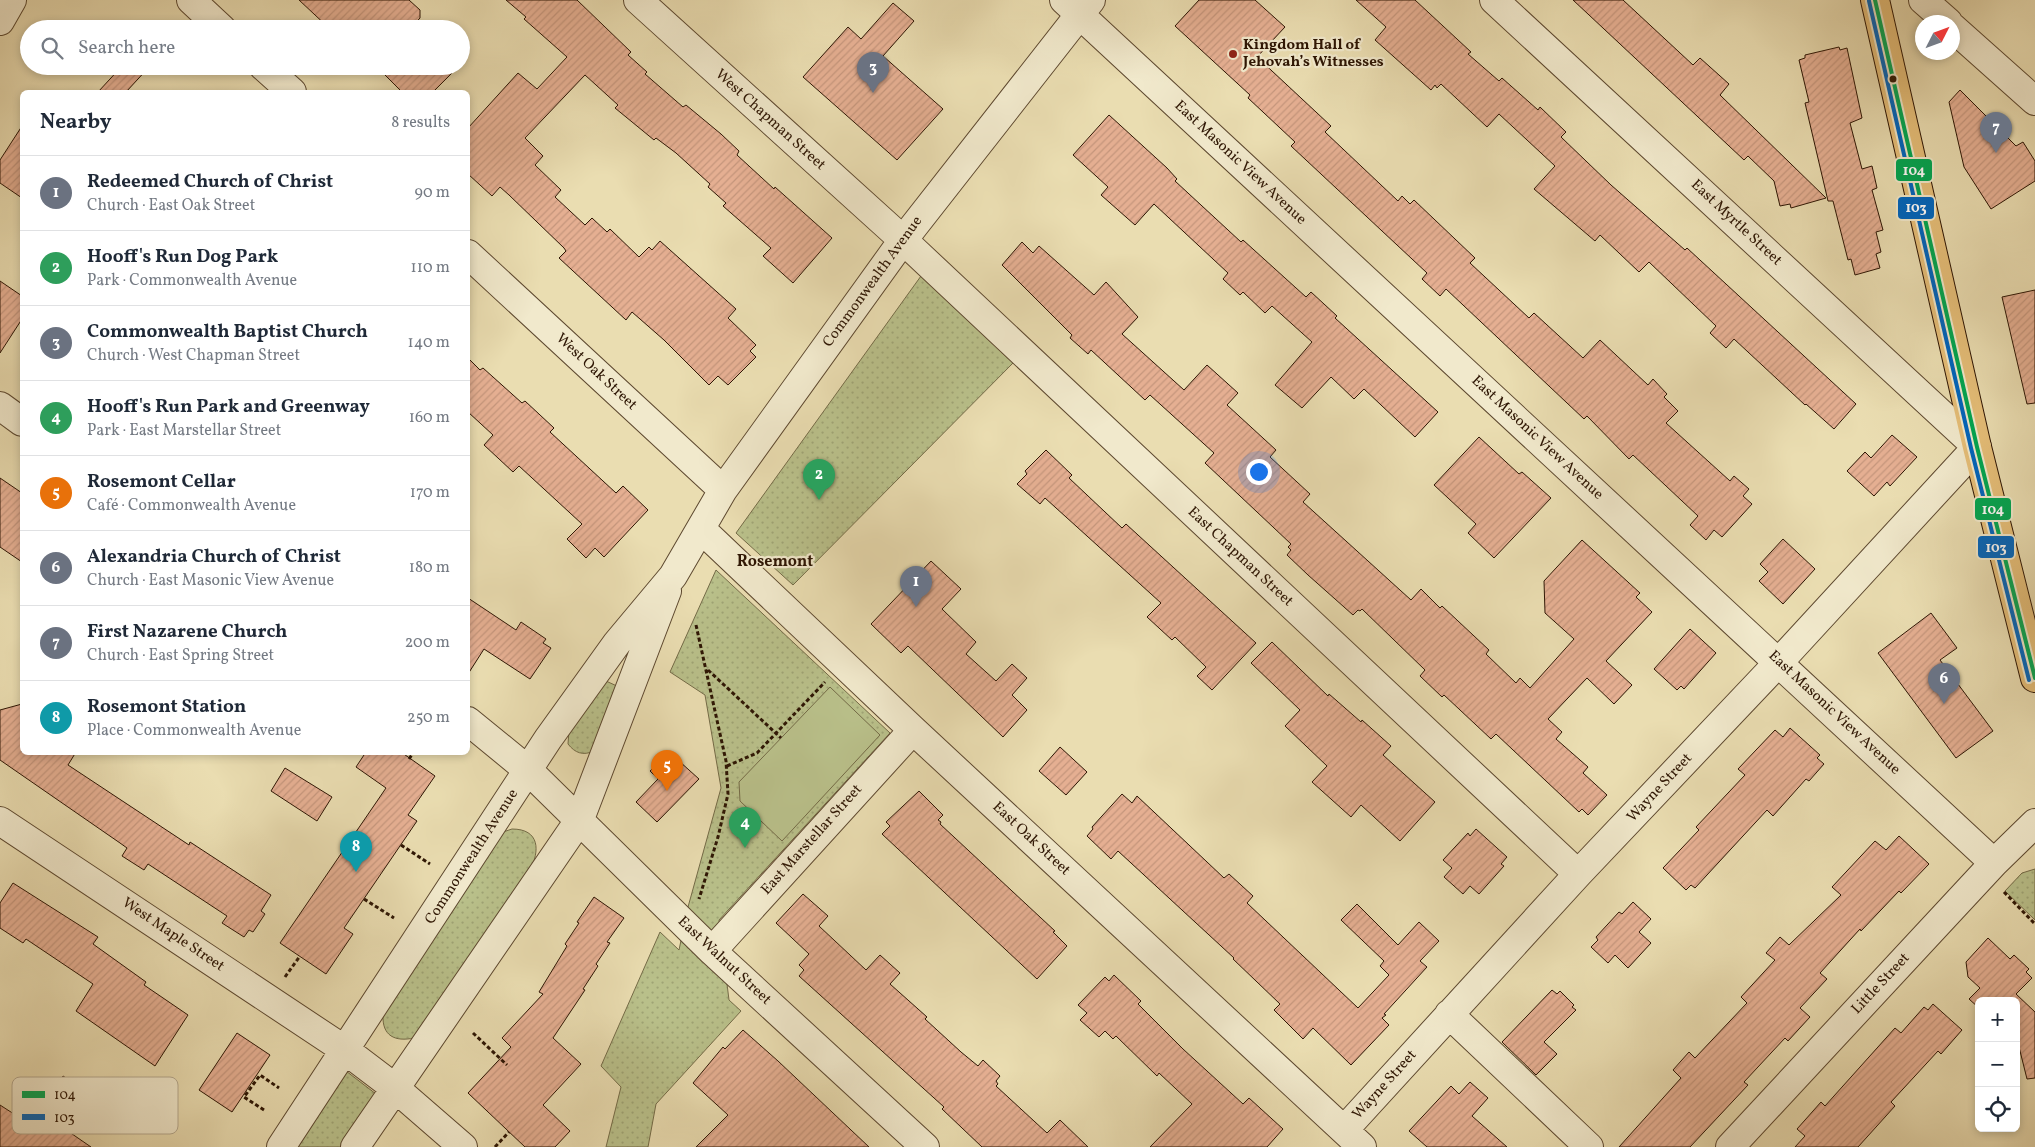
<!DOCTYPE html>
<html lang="en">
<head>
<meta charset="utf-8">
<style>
  :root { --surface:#fff; --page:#f2f2f3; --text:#1f2937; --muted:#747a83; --line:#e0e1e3; --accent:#8f2418 }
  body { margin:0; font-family:Vollkorn,serif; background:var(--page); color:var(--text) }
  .controls { position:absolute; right:15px; bottom:15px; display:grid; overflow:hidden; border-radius:8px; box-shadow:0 2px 8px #0003 }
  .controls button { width:45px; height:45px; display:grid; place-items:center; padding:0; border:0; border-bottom:1px solid var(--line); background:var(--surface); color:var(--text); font:25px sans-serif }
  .compass { position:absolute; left:1915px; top:15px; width:45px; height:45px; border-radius:50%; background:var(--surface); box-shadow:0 2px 8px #0003; rotate:48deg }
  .you { position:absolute; left:1258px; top:471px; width:18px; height:18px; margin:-12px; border:4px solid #fff; border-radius:50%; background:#1a73e8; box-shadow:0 0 0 8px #1a73e833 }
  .badge { display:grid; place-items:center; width:32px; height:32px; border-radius:50%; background:var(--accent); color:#fff; font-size:16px; font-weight:700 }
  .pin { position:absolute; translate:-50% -41px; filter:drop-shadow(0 1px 2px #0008) }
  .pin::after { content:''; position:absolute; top:26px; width:18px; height:15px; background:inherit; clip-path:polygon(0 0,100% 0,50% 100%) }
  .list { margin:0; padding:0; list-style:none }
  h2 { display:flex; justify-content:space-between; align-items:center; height:65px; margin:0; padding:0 20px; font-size:21px }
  h2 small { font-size:16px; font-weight:400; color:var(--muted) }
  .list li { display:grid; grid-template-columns:32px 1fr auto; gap:15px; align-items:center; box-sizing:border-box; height:75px; padding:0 20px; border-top:1px solid var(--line) }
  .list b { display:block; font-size:19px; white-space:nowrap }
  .list p { margin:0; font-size:16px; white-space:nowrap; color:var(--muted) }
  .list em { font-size:16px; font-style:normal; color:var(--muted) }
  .icon { flex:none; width:28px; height:28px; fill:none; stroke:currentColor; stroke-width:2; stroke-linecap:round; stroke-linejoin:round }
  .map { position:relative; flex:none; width:2035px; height:1147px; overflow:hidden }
  .search { position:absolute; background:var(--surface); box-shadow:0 2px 8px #0003; left:20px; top:20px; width:450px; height:55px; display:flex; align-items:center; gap:12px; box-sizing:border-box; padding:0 18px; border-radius:28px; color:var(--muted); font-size:19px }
  .panel { position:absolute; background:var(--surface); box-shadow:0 2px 8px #0003; left:20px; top:90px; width:450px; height:665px; border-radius:8px }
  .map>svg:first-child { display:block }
  .grass { fill:url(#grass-dots); stroke:#746b47 }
  .garden { fill:#b9c08a; stroke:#746b47 }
  .building { fill:url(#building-hatch); stroke:#2e1604 }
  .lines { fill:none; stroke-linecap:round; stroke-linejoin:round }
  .minor-casing { stroke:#5d482f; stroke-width:30 }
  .major-casing { stroke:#2e1604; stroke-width:30 }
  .path { stroke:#2e1604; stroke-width:3; stroke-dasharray:4 2.5; stroke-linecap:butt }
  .minor { stroke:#f1e9cc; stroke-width:28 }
  .major { stroke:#e5be78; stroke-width:28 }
  .bus-1-casing { stroke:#f1e9cc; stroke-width:8 }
  .bus-2-casing { stroke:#f1e9cc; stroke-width:8 }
  .bus-1 { stroke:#00a651; stroke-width:4 }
  .bus-2 { stroke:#0065bd; stroke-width:4 }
  .poi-dot { fill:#8f2418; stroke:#f1e9cc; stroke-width:2 }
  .bus-dot { fill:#2e1604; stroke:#f1e9cc; stroke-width:2 }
  .labels { text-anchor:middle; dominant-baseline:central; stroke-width:4.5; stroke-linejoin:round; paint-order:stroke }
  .poi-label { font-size:15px; font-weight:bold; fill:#2e1604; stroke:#f1e9cc; text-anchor:start }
  .street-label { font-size:15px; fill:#2e1604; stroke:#f1e9cc }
  .neighbourhood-label { font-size:16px; font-weight:bold; fill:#2e1604; stroke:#f1e9cc }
  .key { fill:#f1e9cc; stroke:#b6aa90; stroke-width:1 }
  .key-label { font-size:14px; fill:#2e1604 }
  .line-badge { stroke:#f1e9cc; stroke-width:2 }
  .badge-label { font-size:14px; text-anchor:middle; font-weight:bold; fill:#fff }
</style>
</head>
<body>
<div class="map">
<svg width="2035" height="1147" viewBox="0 0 2035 1147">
  <defs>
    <pattern id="grass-dots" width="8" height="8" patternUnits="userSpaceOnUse" patternTransform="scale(1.25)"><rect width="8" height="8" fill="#b9c08a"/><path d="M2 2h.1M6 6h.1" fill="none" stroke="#9fa475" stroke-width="1.8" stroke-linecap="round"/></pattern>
    <pattern id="building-hatch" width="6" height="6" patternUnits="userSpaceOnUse" patternTransform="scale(1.25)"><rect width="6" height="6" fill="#e5af92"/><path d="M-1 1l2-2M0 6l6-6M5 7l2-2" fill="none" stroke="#c5967c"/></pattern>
  </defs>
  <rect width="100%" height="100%" fill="#eaddb1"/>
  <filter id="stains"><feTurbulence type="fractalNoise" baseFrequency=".004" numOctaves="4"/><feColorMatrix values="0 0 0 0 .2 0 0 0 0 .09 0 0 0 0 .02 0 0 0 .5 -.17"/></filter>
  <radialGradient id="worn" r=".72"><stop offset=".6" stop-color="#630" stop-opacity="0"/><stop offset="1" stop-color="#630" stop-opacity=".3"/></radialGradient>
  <path class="grass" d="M921 276 1013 363 793 585 736 533Z
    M716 570 890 733 719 920 729 1000 741 1011 656 1104 648 1147H606L621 1087 601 1066 660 932 679 950 688 907 721 788 705 695 670 672Z
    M606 681 619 687 594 751C583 756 575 753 568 744L569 730Z
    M512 829C540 829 540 851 530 870L414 1038C395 1042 382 1036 383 1015L503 832Z
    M2035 869V920L2005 891 2022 873Z
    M346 1071 376 1094 344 1147H290Z"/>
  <path class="garden" d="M830 687 880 735 782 841 740 801 739 782Z"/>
  <path class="building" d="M299 0H409L420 10V18L410 29H330Z
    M506 0H577L631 52 628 55 647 72 645 74 683 107 686 105 721 134 739 151 737 155 774 189 775 187 832 238 793 283 763 256 771 248 723 206 726 203 708 187 710 184 676 153 656 138 654 140 615 108 618 105 585 75 525 138 543 156 535 165 561 190 555 197 585 225 592 218 607 232 610 229 639 257 649 247 652 250 660 241 736 309 728 318 756 345 750 351 756 357 728 385 718 376 709 385 664 340 632 312 626 320 559 258 566 251 564 248 509 195 500 187 492 196 468 174V128L518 73 537 89 567 57 524 19 526 17Z
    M1199 0H1255L1285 27 1257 57 1331 126 1325 132 1398 201 1402 196 1410 204 1414 200 1475 258 1470 263 1529 318 1534 313 1583 358 1600 340 1648 385 1653 379 1667 394 1664 397 1678 411 1666 423 1730 481 1734 476 1749 489 1743 496 1752 504 1722 537 1714 530 1706 540 1690 525 1698 516 1633 455 1629 459 1587 416 1584 419 1446 289 1440 296 1422 279 1427 273 1291 146 1295 142 1248 98 1250 95 1175 26Z
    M1356 0H1415L1471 52 1468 54 1499 81 1502 78 1538 110 1540 107 1566 132 1561 137 1611 185 1685 250 1687 248 1856 404 1834 429 1806 404 1805 405 1734 339 1726 348 1710 333 1716 326 1649 262 1639 272 1600 235 1595 241 1534 189 1555 166 1499 114 1487 127 1441 84 1437 88 1435 85 1431 90 1375 40 1386 27Z
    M1573 0H1623L1693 65 1700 58 1729 84 1720 95 1826 198 1791 208 1790 204 1780 206 1774 181 1748 156 1744 160Z
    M893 3 914 21 883 56 943 109 897 160 803 77 848 27 861 39Z
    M1839 47 1840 50 1847 48 1862 118 1850 123 1862 169 1872 166 1877 188 1872 190 1883 230 1876 232 1881 252 1876 254 1880 268 1855 275 1851 259 1848 260 1833 201H1828L1805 103 1809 102 1799 60 1805 58V55Z
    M122 66H150L126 92H98Z
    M376 66H459L433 92H402Z
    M1960 90 2016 146 2023 142 2035 161V181L1991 209 1964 167 1949 102Z
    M1109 115 1167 168 1177 179 1175 181 1241 242 1243 240 1306 297 1311 292 1337 316 1335 318 1438 412 1415 437 1364 389 1354 399 1331 377 1302 408 1275 385 1312 342 1272 306 1265 313 1243 292 1240 295 1223 279 1228 273 1154 204 1135 225 1101 195 1108 187 1073 155Z
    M22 126V198L0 183V160Z
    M1022 242 1033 253 1039 246 1094 295 1106 282 1138 317 1122 334 1184 390 1207 365 1238 393 1227 405 1276 450 1270 457 1310 494 1303 502 1411 600 1421 589 1440 608 1442 606 1489 650 1486 654 1516 683 1520 678 1530 688 1574 639 1545 613 1544 581 1582 540 1640 593 1636 597 1652 612 1606 661 1632 685 1614 704 1587 678 1548 719 1562 732 1556 739 1588 767 1583 773 1607 795 1588 815 1582 809 1579 812 1496 734 1491 739 1444 695 1442 697 1420 676 1425 670 1362 609 1360 611 1358 610 1353 615 1308 575 1287 555 1291 550 1288 547 1291 544 1205 463 1214 453 1150 395 1145 400 1091 350 1088 354 1070 338 1072 335 1002 265Z
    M0 281 22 296V319L0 353Z
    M2035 290V403L2027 404 2002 297Z
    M468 358 480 370 483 368 522 403 525 401 554 428 550 432 616 493 623 486 648 510 604 557 595 548 586 558 567 539 582 524 519 466 513 472 484 445 493 435 468 412Z
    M1892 435 1917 457 1890 486 1887 482 1874 496 1847 471 1865 452 1871 458Z
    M1479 437 1519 474 1522 472 1551 498 1494 558 1468 533 1476 524 1434 485Z
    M1046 450 1072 475 1069 478 1122 528 1126 524 1256 643 1212 690 1197 676 1206 667 1175 637 1172 640 1147 617 1161 603 1045 498 1040 504 1017 484 1027 474 1025 471Z
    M0 478 22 493V562L0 547Z
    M1783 539 1815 569 1783 604 1759 581 1768 572 1760 564Z
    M931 561 961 589 942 609 976 642 966 654 996 681 1012 664 1027 678 1012 695 1027 710 1003 737 908 646 901 653 871 624Z
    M468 598 516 630 521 622 546 639 543 643 551 648 530 679 484 649 468 674Z
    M1931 613 1957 648 1940 660 1993 731 1956 758 1878 653Z
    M1690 629 1716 653 1684 689 1681 686 1677 690 1654 669Z
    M1272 642 1328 696 1329 694 1361 722 1362 720 1391 746 1383 755 1435 802 1400 841 1361 805 1351 817 1312 782 1327 766 1285 726 1300 710 1251 663Z
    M22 704V752H76L68 765 189 845 190 842 271 895 261 911 265 914 253 932 249 930 244 937 222 923 227 916 148 864 144 870 122 856 127 848 120 843 0 760V710Z
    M1790 728 1820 755 1817 758 1824 764 1809 781 1806 779 1773 816 1767 810 1695 888 1691 885 1686 890 1663 868 1699 830 1696 827 1745 775 1738 769 1775 730 1783 737Z
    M1060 747 1087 772 1066 795 1039 771Z
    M366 752H401L435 776 408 815 417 821 344 928 353 934 326 974 280 943 386 788 356 767Z
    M669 752 699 779 657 822 636 802 658 779 650 771Z
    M285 768 332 797 317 821 271 791Z
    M919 791 943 815 938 820 941 822 940 824 1055 931 1053 932 1067 946 1037 979 882 834 890 826 886 822Z
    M1122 794 1132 803 1137 796 1224 878 1229 874 1253 896 1247 903 1358 1008 1389 975 1380 966 1384 961 1341 920 1357 904 1398 945 1419 922 1439 941 1420 961 1427 967 1384 1014 1386 1015 1382 1018 1389 1025 1351 1065 1313 1028 1303 1039 1274 1010 1280 1004 1233 959 1234 958 1118 851 1111 859 1087 836 1093 829 1092 827Z
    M1476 829 1507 857 1501 864 1504 866 1479 894 1470 886 1463 894 1444 877 1452 868 1443 860 1468 833 1470 836Z
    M1899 836 1929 864 1901 893 1899 891 1861 931 1860 929 1820 973 1827 979 1800 1008 1810 1017 1788 1041 1785 1038 1744 1082 1748 1085 1690 1147H1619L1681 1078 1673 1070 1689 1052 1695 1058 1747 1003 1741 997 1775 960 1766 953 1780 937 1789 945 1841 895 1832 887 1875 841 1886 850Z
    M13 883 98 937 93 944 146 982 144 985 188 1015 155 1066 76 1011 93 984 26 939 23 943 0 928V903Z
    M803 894 828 916 819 926 866 970 880 955 900 973 890 984 927 1017 925 1019 961 1052 978 1066 983 1060 1000 1076 996 1081 998 1084 996 1086 1047 1133 1060 1120 1088 1147H982L942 1109 944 1107 799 976 804 970 799 965 809 954 776 923Z
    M594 897 624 918 607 942 610 943 596 964 598 966 583 989 585 990 553 1038 581 1064 543 1105 570 1131 555 1147H525L468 1093 511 1047 502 1038 543 994 539 992 567 946 565 944 579 923 577 922Z
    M1633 902 1651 919 1639 932 1651 943 1628 968 1615 955 1608 963 1591 947 1598 940 1596 937 1619 912 1622 914Z
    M1988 938 2010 959 2014 955 2029 969 2026 972 2032 978 2016 994 2035 1012V1078L2027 1079 2016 1035V1001H1979V1008L1969 999 1980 988 1968 977 1966 962Z
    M1114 975 1141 1001 1138 1004 1183 1049 1243 1104 1249 1098 1283 1129 1267 1147H1150L1192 1104 1159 1073 1157 1076 1116 1036 1113 1039 1105 1031 1099 1037 1080 1020 1087 1013 1078 1005 1105 977 1109 981Z
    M1552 990 1557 994 1560 991 1574 1005 1572 1007 1576 1010 1544 1042 1557 1054 1536 1075 1502 1042Z
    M1933 1004 1962 1030 1941 1054 1938 1051 1891 1102 1895 1106 1858 1147H1795L1805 1136 1797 1129 1821 1102 1825 1106 1895 1028 1901 1033 1924 1007 1928 1010Z
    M743 1030 778 1061 869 1147H696L728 1115 693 1083 723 1047 725 1049Z
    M237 1033 270 1055 232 1112 199 1090Z
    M63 1076 86 1091 62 1127 91 1147H0V1105L31 1125Z
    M1470 1082 1488 1098 1472 1116 1507 1147H1427L1409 1131 1451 1086 1459 1094Z"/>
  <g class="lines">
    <defs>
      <path id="minor" d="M191 0 222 29
        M638 0 903 240 1578 874
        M1064 0 1994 863
        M1923 0 1948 22
        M0 21 12 0
        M1952 27 2035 101
        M263 66 292 92
        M468 254 723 490
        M0 406 22 422
        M701 529 913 730 1362 1147
        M468 721 528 770 712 951 925 1147
        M0 821 345 1050 395 1088 463 1147
        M712 951 913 730
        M1449 1014 1589 1147
        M1344 1130 1578 874 1779 662 1977 447 1494 0
        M281 1147 548 739 617 643 673 576 723 490 903 240 1091 0
        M355 1147 580 819 667 591
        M1730 1147 1994 863 2035 823"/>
      <path id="major" d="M1875 0 1977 447 2035 678"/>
    </defs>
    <use href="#minor" class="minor-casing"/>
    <use href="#major" class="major-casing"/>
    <path class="path" d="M696 625 726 761 728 794 718 837 699 899
      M708 670 781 738
      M409 759 414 752
      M727 766 757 753 825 682
      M401 845 430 864
      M2004 892 2035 924
      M364 899 394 918
      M285 977 300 956
      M473 1033 507 1065
      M264 1110 244 1097 260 1075 279 1088
      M495 1147 509 1132"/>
    <use href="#minor" class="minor"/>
    <use href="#major" class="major"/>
    <defs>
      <path id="bus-1" d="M1875 0 1977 447 2035 678"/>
      <path id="bus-2" d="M1869 1 1971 448 2029 680"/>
    </defs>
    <use href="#bus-1" class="bus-1-casing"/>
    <use href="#bus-2" class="bus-2-casing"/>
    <use href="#bus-1" class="bus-1"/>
    <use href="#bus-2" class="bus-2"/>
  </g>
  <circle class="poi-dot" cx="1233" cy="54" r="5"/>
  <circle class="bus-dot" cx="1893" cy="79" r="4.5"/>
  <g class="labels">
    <g class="poi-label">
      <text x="1243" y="45">Kingdom Hall of<tspan x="1243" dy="17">Jehovah’s Witnesses</tspan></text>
    </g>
    <g class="street-label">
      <text transform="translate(770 120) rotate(42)">West Chapman Street</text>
      <text transform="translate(1240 163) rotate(43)">East Masonic View Avenue</text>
      <text transform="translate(1736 223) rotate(43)">East Myrtle Street</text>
      <text transform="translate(873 282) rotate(-54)">Commonwealth Avenue</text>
      <text transform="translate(596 372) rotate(43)">West Oak Street</text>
      <text transform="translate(1537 438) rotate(43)">East Masonic View Avenue</text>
      <text transform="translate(1240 557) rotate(43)">East Chapman Street</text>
      <text transform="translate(1834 713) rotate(43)">East Masonic View Avenue</text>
      <text transform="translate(1660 788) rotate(-47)">Wayne Street</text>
      <text transform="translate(1031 839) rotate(43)">East Oak Street</text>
      <text transform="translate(812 840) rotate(-48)">East Marstellar Street</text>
      <text transform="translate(472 857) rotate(-57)">Commonwealth Avenue</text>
      <text transform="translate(173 935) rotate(34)">West Maple Street</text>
      <text transform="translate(724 961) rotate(43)">East Walnut Street</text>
      <text transform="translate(1881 984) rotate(-47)">Little Street</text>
      <text transform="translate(1385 1085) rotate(-48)">Wayne Street</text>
    </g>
    <g class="neighbourhood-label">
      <text x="775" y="562">Rosemont</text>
    </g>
  </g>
  <rect x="12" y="1077" width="166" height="57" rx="8" class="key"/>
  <rect x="22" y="1091" width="23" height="7" fill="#00a651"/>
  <rect x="22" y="1114" width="23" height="6" fill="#0065bd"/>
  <g class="key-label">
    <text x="54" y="1099">104</text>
    <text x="54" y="1122">103</text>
  </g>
  <g class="line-badge">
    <rect x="1895" y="158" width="38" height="24" rx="5" fill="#00a651"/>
    <rect x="1897" y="196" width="38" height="24" rx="5" fill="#0065bd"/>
    <rect x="1974" y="497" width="38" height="24" rx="5" fill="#00a651"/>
    <rect x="1977" y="535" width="38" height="24" rx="5" fill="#0065bd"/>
  </g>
  <g class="badge-label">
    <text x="1914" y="175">104</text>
    <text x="1916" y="212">103</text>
    <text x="1993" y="514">104</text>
    <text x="1996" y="552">103</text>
  </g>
  <rect width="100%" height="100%" filter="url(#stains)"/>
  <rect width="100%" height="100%" fill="url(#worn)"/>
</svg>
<div class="controls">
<button>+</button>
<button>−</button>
<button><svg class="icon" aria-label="locate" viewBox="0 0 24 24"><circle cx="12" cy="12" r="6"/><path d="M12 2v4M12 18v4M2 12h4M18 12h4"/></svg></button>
</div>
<svg class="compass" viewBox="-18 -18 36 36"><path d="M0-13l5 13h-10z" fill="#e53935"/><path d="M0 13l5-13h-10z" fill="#747a83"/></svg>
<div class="you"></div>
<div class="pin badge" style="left:916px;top:607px;background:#6b7280">1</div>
<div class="pin badge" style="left:819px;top:500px;background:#2e9e5b">2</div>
<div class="pin badge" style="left:873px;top:93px;background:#6b7280">3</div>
<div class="pin badge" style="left:745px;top:848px;background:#2e9e5b">4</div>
<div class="pin badge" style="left:667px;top:791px;background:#e8710a">5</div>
<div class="pin badge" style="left:1944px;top:704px;background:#6b7280">6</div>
<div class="pin badge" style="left:1996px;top:153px;background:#6b7280">7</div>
<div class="pin badge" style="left:356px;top:872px;background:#0f9aa8">8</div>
<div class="search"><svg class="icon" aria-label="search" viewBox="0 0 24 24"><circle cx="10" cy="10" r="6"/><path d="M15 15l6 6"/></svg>Search here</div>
<section class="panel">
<h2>Nearby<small>8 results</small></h2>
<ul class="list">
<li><span class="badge" style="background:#6b7280">1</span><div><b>Redeemed Church of Christ</b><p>Church · East Oak Street</p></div><em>90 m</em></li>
<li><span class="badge" style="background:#2e9e5b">2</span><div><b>Hooff's Run Dog Park</b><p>Park · Commonwealth Avenue</p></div><em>110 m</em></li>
<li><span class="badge" style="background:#6b7280">3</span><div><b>Commonwealth Baptist Church</b><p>Church · West Chapman Street</p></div><em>140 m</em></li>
<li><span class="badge" style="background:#2e9e5b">4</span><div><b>Hooff's Run Park and Greenway</b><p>Park · East Marstellar Street</p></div><em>160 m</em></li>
<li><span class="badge" style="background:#e8710a">5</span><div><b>Rosemont Cellar</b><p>Café · Commonwealth Avenue</p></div><em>170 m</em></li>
<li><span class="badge" style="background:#6b7280">6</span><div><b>Alexandria Church of Christ</b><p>Church · East Masonic View Avenue</p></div><em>180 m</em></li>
<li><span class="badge" style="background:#6b7280">7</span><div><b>First Nazarene Church</b><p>Church · East Spring Street</p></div><em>200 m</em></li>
<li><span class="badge" style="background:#0f9aa8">8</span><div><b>Rosemont Station</b><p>Place · Commonwealth Avenue</p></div><em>250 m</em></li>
</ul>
</section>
</div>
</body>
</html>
